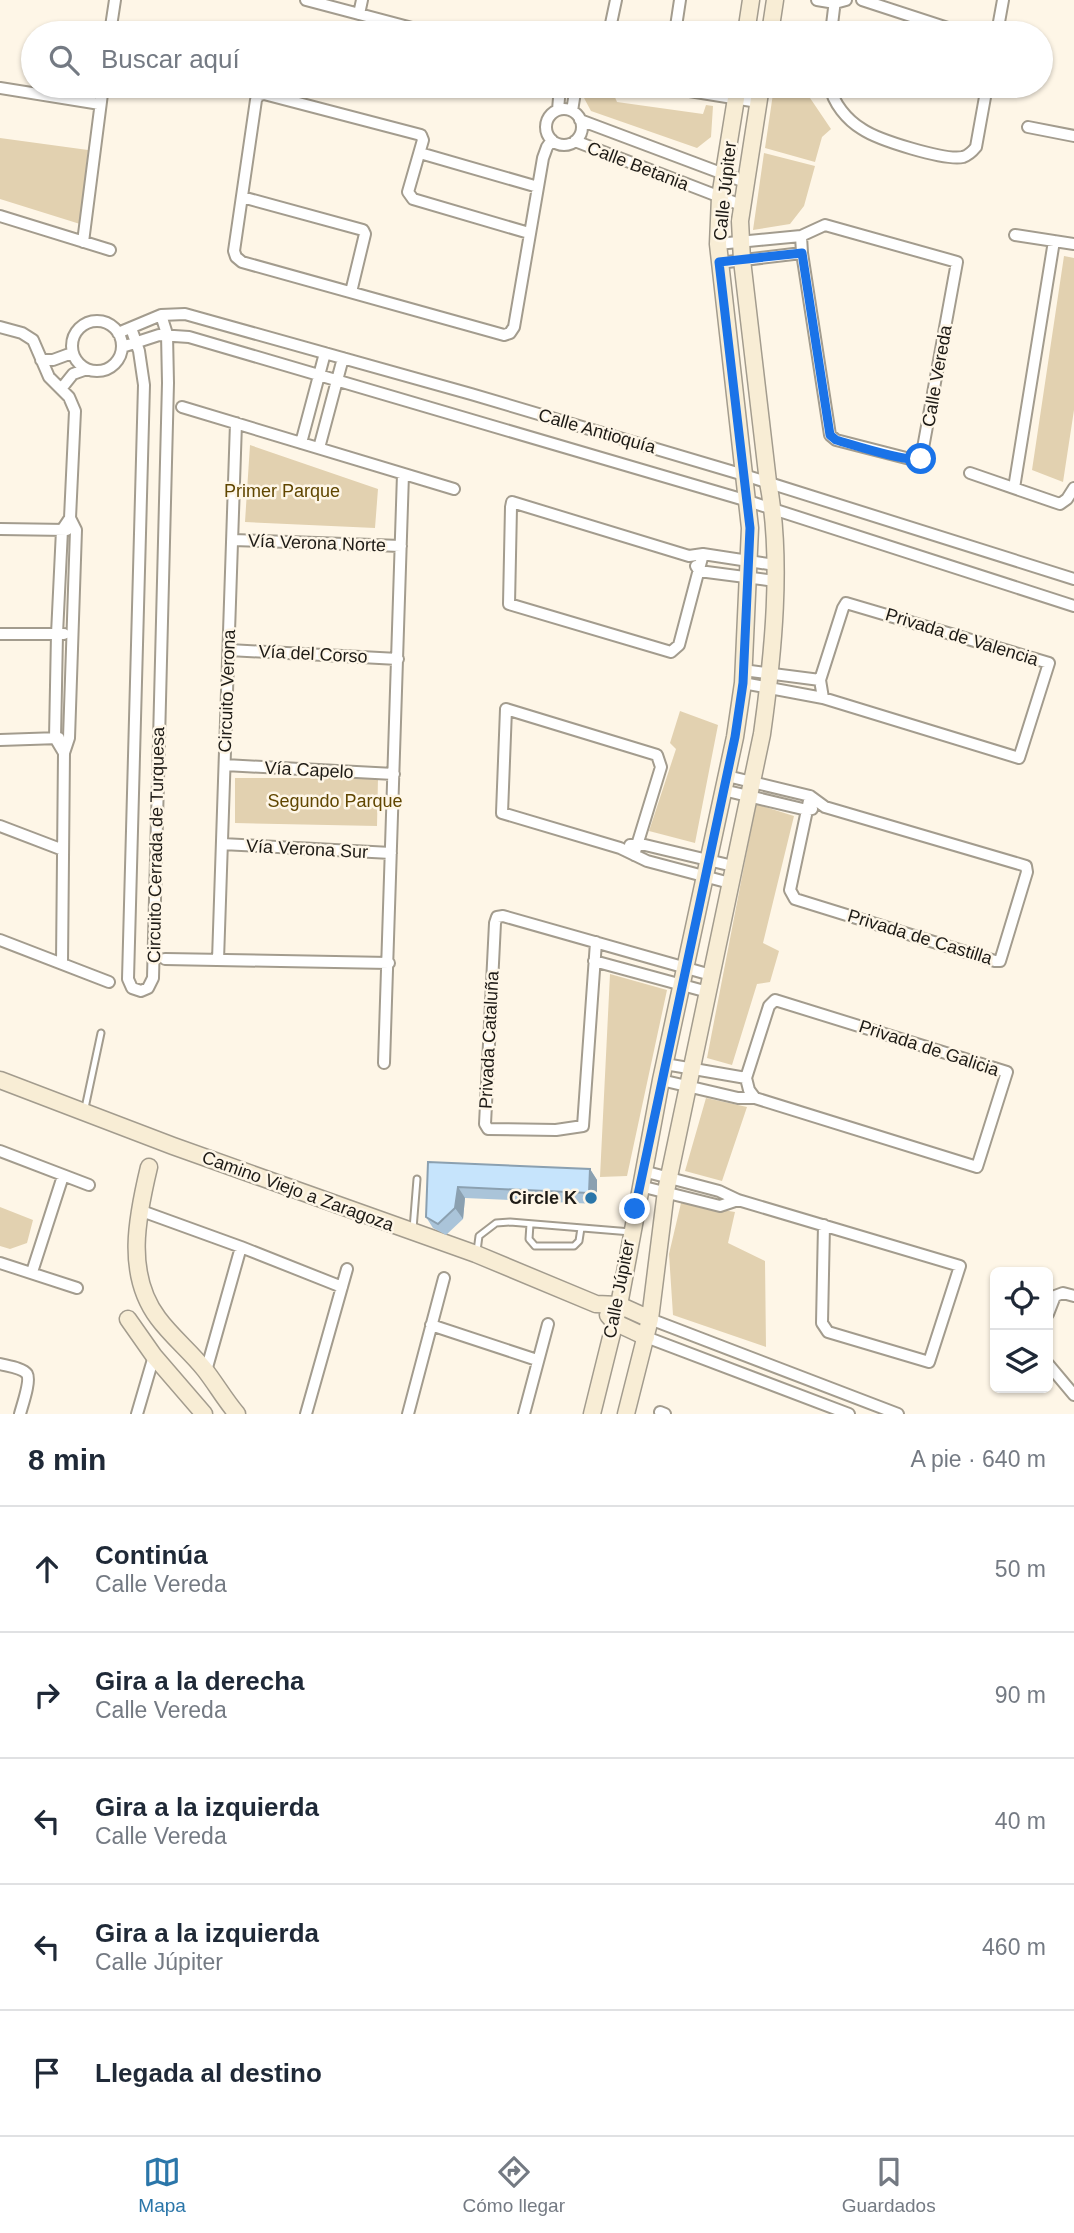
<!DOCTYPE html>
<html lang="es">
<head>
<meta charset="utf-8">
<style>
  :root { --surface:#fff; --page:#f6f6f7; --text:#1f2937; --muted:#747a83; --line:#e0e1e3; --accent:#2b76a9 }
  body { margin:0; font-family:Arial,sans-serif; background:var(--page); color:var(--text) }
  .controls { position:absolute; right:21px; bottom:21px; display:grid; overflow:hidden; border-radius:10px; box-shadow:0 2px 5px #0004 }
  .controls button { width:63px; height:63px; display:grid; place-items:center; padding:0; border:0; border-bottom:2px solid var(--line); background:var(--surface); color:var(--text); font:35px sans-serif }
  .stop { position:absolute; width:21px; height:21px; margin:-16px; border:5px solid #1a73e8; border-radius:50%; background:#fff }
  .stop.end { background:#1a73e8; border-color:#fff; box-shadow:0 2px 7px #0008 }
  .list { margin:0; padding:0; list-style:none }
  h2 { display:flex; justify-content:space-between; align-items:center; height:91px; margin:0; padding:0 28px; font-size:30px }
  h2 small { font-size:23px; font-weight:400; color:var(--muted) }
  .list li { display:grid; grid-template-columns:46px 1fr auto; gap:21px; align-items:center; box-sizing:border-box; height:126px; padding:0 28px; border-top:2px solid var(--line) }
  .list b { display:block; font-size:26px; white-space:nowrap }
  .list p { margin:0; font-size:23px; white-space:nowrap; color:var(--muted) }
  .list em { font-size:23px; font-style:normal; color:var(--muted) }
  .icon { flex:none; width:38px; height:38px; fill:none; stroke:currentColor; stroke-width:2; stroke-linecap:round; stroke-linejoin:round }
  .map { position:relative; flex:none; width:1074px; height:1414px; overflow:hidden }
  .search { position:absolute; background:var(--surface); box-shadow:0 2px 5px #0004; left:21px; right:21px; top:21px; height:77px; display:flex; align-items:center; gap:18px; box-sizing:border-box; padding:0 24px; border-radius:38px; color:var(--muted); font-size:26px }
  .sheet { height:721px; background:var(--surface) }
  nav { display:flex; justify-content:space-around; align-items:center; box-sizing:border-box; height:98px; border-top:2px solid var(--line); background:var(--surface); font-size:19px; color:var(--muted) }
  nav a { display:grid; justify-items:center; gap:4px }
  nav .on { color:var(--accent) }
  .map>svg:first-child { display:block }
  .green { fill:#e2d1b0 }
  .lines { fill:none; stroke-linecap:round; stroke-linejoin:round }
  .lane-casing { stroke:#a39c8e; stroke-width:9 }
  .street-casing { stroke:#a39c8e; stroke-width:14 }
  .secondary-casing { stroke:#a39c8e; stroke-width:19 }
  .lane { stroke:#fff; stroke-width:5 }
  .street { stroke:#fff; stroke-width:10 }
  .secondary { stroke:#f8edd5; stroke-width:16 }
  .wall { fill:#aac4d9 }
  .shaded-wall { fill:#8ba0b0 }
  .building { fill:#c6e4fc; stroke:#8ba0b0; stroke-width:2 }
  .route { stroke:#1a73e8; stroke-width:9 }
  .poi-dot { fill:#2b76a9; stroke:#fef6e7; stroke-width:2.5 }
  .labels { text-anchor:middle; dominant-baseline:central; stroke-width:5; stroke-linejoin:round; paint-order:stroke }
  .street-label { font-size:18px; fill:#1e1b16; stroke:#fef6e7 }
  .park-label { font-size:18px; fill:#604600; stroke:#fef6e7 }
  .poi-label { font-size:18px; font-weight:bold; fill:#1e1b16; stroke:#fef6e7; text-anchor:end }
</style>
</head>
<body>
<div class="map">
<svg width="1074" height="1414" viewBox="0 0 1074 1414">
  <rect width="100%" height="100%" fill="#fef6e7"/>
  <path class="green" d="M774 87 806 92 831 129 822 137 815 162 765 148Z
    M590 88 614 95 617 102 703 114 706 105 713 106 711 137 697 148 591 111 584 98Z
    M0 138 88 150 80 224 0 199Z
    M764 153 815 166 804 206 790 224 753 230Z
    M1064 256 1074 258V410L1063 482 1032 470Z
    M250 445 378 489 375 528 245 522Z
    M680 711 718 725 695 843 649 831 676 749 670 743Z
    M235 778H378L377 826 235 823Z
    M756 804 794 816 763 943 779 951 770 982 757 984 732 1065 707 1058Z
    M610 974 667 990 627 1176 600 1177Z
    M706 1098 747 1107 722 1181 685 1171Z
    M681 1203 735 1212 728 1243 765 1261 766 1347 673 1315 669 1254Z
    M0 1207 33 1220 27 1243 10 1249 0 1246Z"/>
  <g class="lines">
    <defs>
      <path id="lane" d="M85 1108 101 1033
        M530 1224 529 1239 535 1246H574L579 1241 581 1228
        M413 1229 417 1179
        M477 1251 479 1236 496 1223 510 1222 631 1232"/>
      <path id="street" d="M306 0 431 33
        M817 0 835 3 846 0
        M862 0 963 33
        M359 14 362 0
        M110 33 115 0
        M609 33 616 0
        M675 33 680 0
        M831 33 835 0
        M997 33 1003 0
        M670 86 677 89 758 102
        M717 86 760 91
        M830 86C833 103 847 120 862 129 878 140 945 161 963 157 969 155 972 152 976 147L987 86
        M0 88 100 104
        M546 127a18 18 0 1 1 36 0a18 18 0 1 1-36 0Z
        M558 110 560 86
        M572 111 576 86
        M580 120 745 182
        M1028 127 1074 136
        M575 141 741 205
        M420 153 538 187
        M242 197 363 230 365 234 351 292
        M0 216 110 250
        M529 233 413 199 408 192 423 140 421 135 264 94 259 95 256 100 234 251 236 257 242 262 504 335 510 333 514 327 543 158 547 147 552 140
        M1015 235 1074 244
        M83 242 103 86
        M718 244 801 236 825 225 957 262 921 459 914 460 836 440 830 435 802 253 801 236
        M719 263 802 253
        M72 346a25 25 0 1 1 50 0a25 25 0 1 1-50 0Z
        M0 327 22 333 33 340 49 377 69 397 75 411 70 518 76 530 69 738 64 753 62 963
        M131 328 139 351 144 385 128 979 132 988 141 991 148 988 153 978 168 383 167 334 161 315
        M118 333 161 315 185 314 471 394 744 475 1074 579
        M122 347 159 335 189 337 748 501 1074 606
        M41 360H53L72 353
        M61 389 73 374 87 369
        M182 407 454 489
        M301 443 325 353
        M319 448 343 358
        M970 473 1060 504 1067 499 1074 488
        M1014 488 1054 241
        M0 529 67 530
        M233 540 401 546
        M703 554 679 645 671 652 509 604 511 507 512 502 689 556 703 554 775 565
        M696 566 699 571 775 581
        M0 634H64
        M229 650 398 659
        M743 670 820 680
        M743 683 823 698 1019 758 1049 663 846 603 843 608 820 680 823 698
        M0 740 59 738
        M64 753 55 738 57 634 62 530 70 518
        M225 765 394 774
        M727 776 810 796 825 807 1026 866 1027 872 1000 961H995L795 899 790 890 810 796
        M723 790 807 810 812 809
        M0 826 63 850
        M222 844 391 853
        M630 845H645L733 866
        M634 855 661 767 657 755 506 709 502 813 620 848 647 861 730 883
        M0 940 109 982
        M596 942 583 1126 556 1130 488 1129 485 1124 495 923 497 917 503 916 711 975
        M165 959 389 963
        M218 960 236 423
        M594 961 708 992
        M384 1063 403 474
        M665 1064 746 1078
        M661 1080 738 1098H755L977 1167 1007 1072 775 1000 769 1006 746 1078 749 1090 755 1098
        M0 1151 89 1185
        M643 1171 719 1191 738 1200 960 1266 929 1362 828 1332 822 1323 824 1225
        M640 1186 720 1206 738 1200
        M139 1210 241 1247 342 1287
        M0 1263 77 1288
        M32 1272 63 1176
        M1048 1314 1055 1296 1063 1293 1074 1296
        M650 1319 898 1414
        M431 1325 537 1360
        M646 1337 849 1414
        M0 1364C7 1366 23 1368 27 1374 31 1381 22 1406 20 1414
        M1048 1364 1074 1395
        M206 1371 241 1247
        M660 1412 665 1414
        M137 1414 154 1356
        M306 1414 347 1269
        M408 1414 444 1278
        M524 1414 548 1324"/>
      <path id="secondary" d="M746 33 751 0
        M770 33 775 0
        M0 1080 173 1146 476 1254 596 1304 619 1305 650 1319
        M149 1167C137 1217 125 1274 158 1318 172 1337 191 1352 205 1370 216 1384 225 1400 237 1414
        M608 1315 614 1322 646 1337
        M128 1319 154 1356 204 1414
        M592 1414 619 1305 661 1080 735 737 743 683 750 528 718 244 720 197 738 86
        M626 1414 650 1319 666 1191 762 734C773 656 783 559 768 482L742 260 740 221 761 86"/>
    </defs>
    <use href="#lane" class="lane-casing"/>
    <use href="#street" class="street-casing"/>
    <use href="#secondary" class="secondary-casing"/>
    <use href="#lane" class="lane"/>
    <use href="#street" class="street"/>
    <use href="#secondary" class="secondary"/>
  </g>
  <path class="wall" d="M428 1162 590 1169 597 1180V1204L465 1198 463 1219 446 1235 433 1228 426 1217Z"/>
  <path class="shaded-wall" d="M590 1169 597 1180V1204L589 1193Z
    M458 1187 465 1198 463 1219 455 1208Z"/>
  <path class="building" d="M428 1162 590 1169 589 1193 458 1187 455 1208 438 1224 426 1217Z"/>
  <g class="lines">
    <path class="route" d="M635 1209 735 737 743 683 750 528 719 262 802 253 830 435 836 440C854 445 905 462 921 459"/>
  </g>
  <circle class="poi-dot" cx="591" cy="1198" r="7"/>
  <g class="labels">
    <g class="street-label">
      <text transform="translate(638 166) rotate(21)">Calle Betania</text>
      <text transform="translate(725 191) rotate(-84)">Calle Júpiter</text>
      <text transform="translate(937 376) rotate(-80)">Calle Vereda</text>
      <text transform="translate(597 431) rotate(16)">Calle Antioquía</text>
      <text transform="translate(317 543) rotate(2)">Vía Verona Norte</text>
      <text transform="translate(962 637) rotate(17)">Privada de Valencia</text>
      <text transform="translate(313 654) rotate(3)">Vía del Corso</text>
      <text transform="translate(227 691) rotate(-88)">Circuito Verona</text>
      <text transform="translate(309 770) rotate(3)">Vía Capelo</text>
      <text transform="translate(156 845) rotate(-89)">Circuito Cerrada de Turquesa</text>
      <text transform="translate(307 849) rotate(3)">Vía Verona Sur</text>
      <text transform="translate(920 937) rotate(17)">Privada de Castilla</text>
      <text transform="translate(489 1040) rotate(-87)">Privada Cataluña</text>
      <text transform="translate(929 1048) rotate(18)">Privada de Galicia</text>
      <text transform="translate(298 1191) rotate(20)">Camino Viejo a Zaragoza</text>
      <text transform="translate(619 1289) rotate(-79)">Calle Júpiter</text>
    </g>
    <g class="park-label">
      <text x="282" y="491">Primer Parque</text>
      <text x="335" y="801">Segundo Parque</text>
    </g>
    <g class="poi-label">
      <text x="577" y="1198">Circle K</text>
    </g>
  </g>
</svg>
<div class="controls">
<button><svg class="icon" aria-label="locate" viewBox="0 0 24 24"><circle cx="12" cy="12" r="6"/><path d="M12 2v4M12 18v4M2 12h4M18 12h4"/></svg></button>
<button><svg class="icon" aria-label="layers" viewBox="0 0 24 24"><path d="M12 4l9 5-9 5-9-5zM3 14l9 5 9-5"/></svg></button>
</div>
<div class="stop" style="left:921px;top:459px"></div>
<div class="stop end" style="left:635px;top:1209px"></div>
<div class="search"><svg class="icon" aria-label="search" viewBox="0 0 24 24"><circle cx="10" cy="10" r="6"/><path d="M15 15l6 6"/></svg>Buscar aquí</div>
</div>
<section class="sheet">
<h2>8 min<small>A pie · 640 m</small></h2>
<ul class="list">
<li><svg class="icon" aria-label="ahead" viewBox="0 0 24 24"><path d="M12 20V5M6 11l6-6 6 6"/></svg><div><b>Continúa</b><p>Calle Vereda</p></div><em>50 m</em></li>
<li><svg class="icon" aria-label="right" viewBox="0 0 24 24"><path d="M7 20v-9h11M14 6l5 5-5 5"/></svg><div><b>Gira a la derecha</b><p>Calle Vereda</p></div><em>90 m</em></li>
<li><svg class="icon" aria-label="left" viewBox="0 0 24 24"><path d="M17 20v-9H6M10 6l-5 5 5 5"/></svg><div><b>Gira a la izquierda</b><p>Calle Vereda</p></div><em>40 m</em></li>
<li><svg class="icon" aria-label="left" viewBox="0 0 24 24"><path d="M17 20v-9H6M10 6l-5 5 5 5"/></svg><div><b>Gira a la izquierda</b><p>Calle Júpiter</p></div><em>460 m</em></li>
<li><svg class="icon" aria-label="arrive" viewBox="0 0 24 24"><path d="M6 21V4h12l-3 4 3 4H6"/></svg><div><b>Llegada al destino</b></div></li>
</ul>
</section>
<nav>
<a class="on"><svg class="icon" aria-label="map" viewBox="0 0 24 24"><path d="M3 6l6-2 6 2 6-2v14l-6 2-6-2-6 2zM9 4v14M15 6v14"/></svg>Mapa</a>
<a><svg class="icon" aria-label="directions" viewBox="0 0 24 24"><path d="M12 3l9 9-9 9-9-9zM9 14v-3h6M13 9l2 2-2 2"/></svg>Cómo llegar</a>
<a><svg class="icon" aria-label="saved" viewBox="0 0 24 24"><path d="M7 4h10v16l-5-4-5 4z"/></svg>Guardados</a>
</nav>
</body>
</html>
